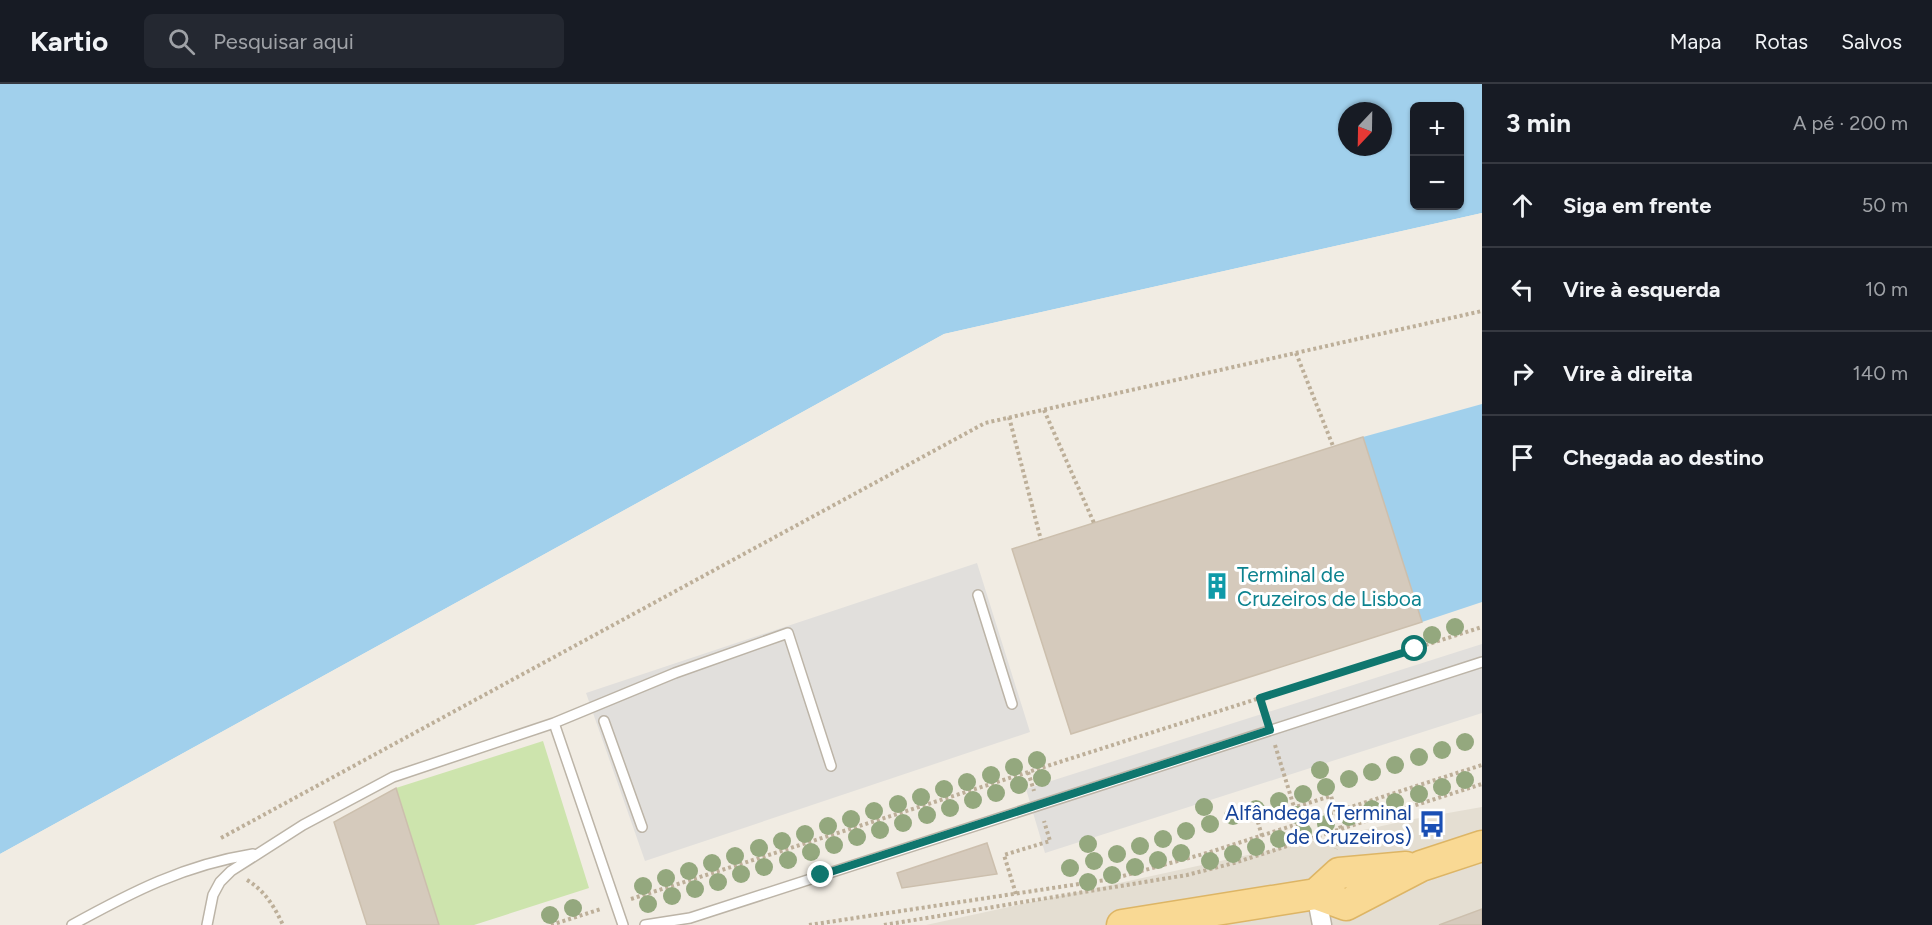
<!DOCTYPE html>
<html lang="pt">
<head>
<meta charset="utf-8">
<style>
  :root { --surface:#171b24; --page:#242831; --text:#f1f3f6; --muted:#9ea1a6; --line:#363941 }
  body { margin:0; font-family:Figtree,sans-serif; background:var(--page); color:var(--text) }
  .controls { position:absolute; right:18px; top:18px; display:grid; overflow:hidden; border-radius:9px; box-shadow:0 2px 4px #0004 }
  .controls button { width:54px; height:54px; display:grid; place-items:center; padding:0; border:0; border-bottom:2px solid var(--line); background:var(--surface); color:var(--text); font:30px sans-serif }
  .compass { position:absolute; left:1338px; top:18px; width:54px; height:54px; border-radius:50%; background:var(--surface); box-shadow:0 2px 4px #0004; rotate:202deg }
  .stop { position:absolute; width:18px; height:18px; margin:-14px; border:4px solid #0f766e; border-radius:50%; background:#fff }
  .stop.end { background:#0f766e; border-color:#fff; box-shadow:0 2px 6px #0008 }
  .list { margin:0; padding:0; list-style:none }
  h2 { display:flex; justify-content:space-between; align-items:center; height:78px; margin:0; padding:0 24px; font-size:26px }
  h2 small { font-size:20px; font-weight:400; color:var(--muted) }
  .list li { display:grid; grid-template-columns:39px 1fr auto; gap:18px; align-items:center; box-sizing:border-box; height:84px; padding:0 24px; border-top:2px solid var(--line) }
  .list b { display:block; font-size:22px; white-space:nowrap }
  .list em { font-size:20px; font-style:normal; color:var(--muted) }
  .icon { flex:none; width:33px; height:33px; fill:none; stroke:currentColor; stroke-width:2; stroke-linecap:round; stroke-linejoin:round }
  .map { position:relative; flex:none; width:1482px; height:841px; overflow:hidden }
  header { display:flex; align-items:center; gap:36px; box-sizing:border-box; height:84px; padding:0 30px; background:var(--surface); border-bottom:2px solid var(--line) }
  header strong { font-size:28px }
  nav { display:flex; gap:33px; margin-inline-start:auto; font-size:21px }
  .search { width:420px; height:54px; background:var(--page); display:flex; align-items:center; gap:15px; box-sizing:border-box; padding:0 21px; border-radius:9px; color:var(--muted); font-size:22px }
  main { display:flex }
  aside { flex:1; background:var(--surface) }
  .map>svg:first-child { display:block }
  .residential { fill:#e4ded2 }
  .green { fill:#cde4ad }
  .parking { fill:#e1dfdc }
  .water { fill:#a1d0ec; fill-rule:evenodd }
  .pier { fill:#f1ece3 }
  .building { fill:#d5cabc; stroke:#ccbfad; stroke-width:1.5 }
  .lines { fill:none; stroke-linecap:round; stroke-linejoin:round }
  .lane-casing { stroke:#bcb4a7; stroke-width:12 }
  .street-casing { stroke:#bcb4a7; stroke-width:21 }
  .primary-casing { stroke:#ddb565; stroke-width:33 }
  .path { stroke:#bdaf99; stroke-width:4; stroke-dasharray:3 3; stroke-linecap:butt }
  .lane { stroke:#fff; stroke-width:9 }
  .street { stroke:#fff; stroke-width:18 }
  .primary { stroke:#f9d994; stroke-width:30 }
  .tree { fill:#94a87e }
  .route { stroke:#0f766e; stroke-width:8 }
  .labels { text-anchor:middle; dominant-baseline:central; stroke-width:6; stroke-linejoin:round; paint-order:stroke }
  .culture-label { font-size:21px; fill:#0d838f; stroke:#fff; text-anchor:start }
  .transit-label { font-size:21px; fill:#164399; stroke:#fff; text-anchor:end }
</style>
</head>
<body>
<header>
<strong>Kartio</strong>
<div class="search"><svg class="icon" aria-label="search" viewBox="0 0 24 24"><circle cx="10" cy="10" r="6"/><path d="M15 15l6 6"/></svg>Pesquisar aqui</div>
<nav><a>Mapa</a><a>Rotas</a><a>Salvos</a></nav>
</header>
<main>
<div class="map">
<svg width="1482" height="841" viewBox="0 0 1482 841">
  <rect width="100%" height="100%" fill="#f1ece3"/>
  <path class="residential" d="M1482 723V841H926L1414 735Z"/>
  <path class="green" d="M543 657 589 804 474 841H439L396 704Z"/>
  <path class="parking" d="M977 479 1030 648 645 777 586 609Z
    M1482 560V629L1045 769 1026 705Z"/>
  <path class="water" d="M0 0H1482V129L944 250 0 770ZM1414 22H1460V122H1414ZM1347 27H1383V63H1347Z
    M1482 320V518L1422 538 1363 353Z"/>
  <path class="pier" d="M1482 129V132L945 253 0 773V770L944 250Z"/>
  <path class="building" d="M1363 353 1422 538 1071 650 1012 465Z
    M396 704 439 841H367L334 738Z
    M987 759 997 790 902 804 897 789Z
    M1482 825V841H1439Z"/>
  <g class="lines">
    <defs>
      <path id="lane" d="M978 511 1012 620
        M604 637 642 743
        M554 639 623 841
        M72 841C132 808 184 781 253 770
        M207 841 213 811 220 798 231 787 303 741 393 693 554 639 675 589 788 549 831 682
        M645 841 690 834 1482 578"/>
      <path id="street" d="M1316 810 1322 841"/>
      <path id="primary" d="M1316 810 1339 789 1406 783
        M1122 841 1316 810 1346 821 1421 782 1482 762"/>
    </defs>
    <use href="#lane" class="lane-casing"/>
    <use href="#street" class="street-casing"/>
    <use href="#primary" class="primary-casing"/>
    <path class="path" d="M1296 269 1333 362
      M1044 326 1094 439
      M1009 333 1041 456
      M1260 614 1266 634
      M1275 661 1294 723
      M1028 688 1034 707
      M1262 752 1257 735 1331 712 1341 745 1336 765
      M221 754 985 339 1482 227
      M247 796C265 807 274 822 283 841
      M1016 810 1004 771 1050 757 1044 737
      M631 815 1482 543
      M551 841 601 825
      M809 841 1112 795 1207 769 1482 681
      M884 841 1187 791 1234 779 1482 700"/>
    <use href="#lane" class="lane"/>
    <use href="#street" class="street"/>
    <use href="#primary" class="primary"/>
  </g>
  <g class="tree">
    <circle cx="1455" cy="543" r="9"/>
    <circle cx="1432" cy="551" r="9"/>
    <circle cx="1465" cy="658" r="9"/>
    <circle cx="1442" cy="666" r="9"/>
    <circle cx="1419" cy="673" r="9"/>
    <circle cx="1037" cy="676" r="9"/>
    <circle cx="1395" cy="681" r="9"/>
    <circle cx="1014" cy="683" r="9"/>
    <circle cx="1320" cy="686" r="9"/>
    <circle cx="1372" cy="688" r="9"/>
    <circle cx="991" cy="691" r="9"/>
    <circle cx="1042" cy="694" r="9"/>
    <circle cx="1349" cy="695" r="9"/>
    <circle cx="1465" cy="696" r="9"/>
    <circle cx="967" cy="698" r="9"/>
    <circle cx="1019" cy="701" r="9"/>
    <circle cx="1326" cy="703" r="9"/>
    <circle cx="1442" cy="703" r="9"/>
    <circle cx="944" cy="705" r="9"/>
    <circle cx="996" cy="709" r="9"/>
    <circle cx="1303" cy="710" r="9"/>
    <circle cx="1419" cy="710" r="9"/>
    <circle cx="921" cy="713" r="9"/>
    <circle cx="973" cy="716" r="9"/>
    <circle cx="1279" cy="717" r="9"/>
    <circle cx="1395" cy="718" r="9"/>
    <circle cx="898" cy="720" r="9"/>
    <circle cx="1204" cy="723" r="9"/>
    <circle cx="950" cy="724" r="9"/>
    <circle cx="1256" cy="725" r="9"/>
    <circle cx="1372" cy="725" r="9"/>
    <circle cx="874" cy="727" r="9"/>
    <circle cx="927" cy="731" r="9"/>
    <circle cx="1297" cy="731" r="9"/>
    <circle cx="1233" cy="732" r="9"/>
    <circle cx="1349" cy="733" r="9"/>
    <circle cx="851" cy="735" r="9"/>
    <circle cx="903" cy="739" r="9"/>
    <circle cx="1210" cy="740" r="9"/>
    <circle cx="1326" cy="740" r="9"/>
    <circle cx="828" cy="742" r="9"/>
    <circle cx="880" cy="746" r="9"/>
    <circle cx="1186" cy="747" r="9"/>
    <circle cx="1303" cy="748" r="9"/>
    <circle cx="805" cy="750" r="9"/>
    <circle cx="857" cy="753" r="9"/>
    <circle cx="1163" cy="755" r="9"/>
    <circle cx="1279" cy="755" r="9"/>
    <circle cx="782" cy="757" r="9"/>
    <circle cx="1088" cy="760" r="9"/>
    <circle cx="834" cy="761" r="9"/>
    <circle cx="1140" cy="762" r="9"/>
    <circle cx="1256" cy="763" r="9"/>
    <circle cx="759" cy="764" r="9"/>
    <circle cx="811" cy="768" r="9"/>
    <circle cx="1181" cy="769" r="9"/>
    <circle cx="1117" cy="770" r="9"/>
    <circle cx="1233" cy="770" r="9"/>
    <circle cx="735" cy="772" r="9"/>
    <circle cx="788" cy="776" r="9"/>
    <circle cx="1158" cy="776" r="9"/>
    <circle cx="1094" cy="777" r="9"/>
    <circle cx="1210" cy="777" r="9"/>
    <circle cx="712" cy="779" r="9"/>
    <circle cx="764" cy="783" r="9"/>
    <circle cx="1135" cy="783" r="9"/>
    <circle cx="1070" cy="784" r="9"/>
    <circle cx="689" cy="787" r="9"/>
    <circle cx="741" cy="790" r="9"/>
    <circle cx="1112" cy="791" r="9"/>
    <circle cx="666" cy="794" r="9"/>
    <circle cx="718" cy="798" r="9"/>
    <circle cx="1088" cy="798" r="9"/>
    <circle cx="643" cy="802" r="9"/>
    <circle cx="695" cy="805" r="9"/>
    <circle cx="672" cy="812" r="9"/>
    <circle cx="648" cy="820" r="9"/>
    <circle cx="573" cy="824" r="9"/>
    <circle cx="550" cy="831" r="9"/>
  </g>
  <g class="lines">
    <path class="route" d="M821 791 1270 646 1260 614 1415 565"/>
  </g>
  <defs>
    <symbol id="building-bare" viewBox="-9 -9 18 18"><path d="M-4-6H4V6H1V3H-1V6H-4ZM-2.5-4.3h1.7v1.8h-1.7ZM.8-4.3h1.7v1.8H.8ZM-2.5-1h1.7V.8h-1.7ZM.8-1h1.7V.8H.8Z" fill="#0f9aa8" stroke="#fff" stroke-width="2.5" paint-order="stroke"/></symbol>
    <symbol id="bus-bare" viewBox="-9 -9 18 18"><path d="M-5-6H5V4H4V6H2V4H-2V6H-4V4H-5ZM-3.5-4V0h7V-4ZM-3.5 1.2v1.5H-2V1.2ZM2 1.2v1.5H3.5V1.2Z" fill="#1a4fb4" stroke="#fff" stroke-width="2.5" paint-order="stroke"/></symbol>
  </defs>
  <g fill-rule="evenodd">
    <use href="#building-bare" x="1198" y="483" width="38" height="38"/>
    <use href="#bus-bare" x="1413" y="721" width="38" height="38"/>
  </g>
  <g class="labels">
    <g class="culture-label">
      <text x="1237" y="490">Terminal de<tspan x="1237" dy="24">Cruzeiros de Lisboa</tspan></text>
    </g>
    <g class="transit-label">
      <text x="1412" y="728">Alfândega (Terminal<tspan x="1412" dy="24">de Cruzeiros)</tspan></text>
    </g>
  </g>
</svg>
<div class="controls">
<button>+</button>
<button>−</button>
</div>
<svg class="compass" viewBox="-18 -18 36 36"><path d="M0-13l5 13h-10z" fill="#e53935"/><path d="M0 13l5-13h-10z" fill="#9ea1a6"/></svg>
<div class="stop" style="left:1415px;top:565px"></div>
<div class="stop end" style="left:821px;top:791px"></div>
</div>
<aside>
<h2>3 min<small>A pé · 200 m</small></h2>
<ul class="list">
<li><svg class="icon" aria-label="ahead" viewBox="0 0 24 24"><path d="M12 20V5M6 11l6-6 6 6"/></svg><div><b>Siga em frente</b></div><em>50 m</em></li>
<li><svg class="icon" aria-label="left" viewBox="0 0 24 24"><path d="M17 20v-9H6M10 6l-5 5 5 5"/></svg><div><b>Vire à esquerda</b></div><em>10 m</em></li>
<li><svg class="icon" aria-label="right" viewBox="0 0 24 24"><path d="M7 20v-9h11M14 6l5 5-5 5"/></svg><div><b>Vire à direita</b></div><em>140 m</em></li>
<li><svg class="icon" aria-label="arrive" viewBox="0 0 24 24"><path d="M6 21V4h12l-3 4 3 4H6"/></svg><div><b>Chegada ao destino</b></div></li>
</ul>
</aside>
</main>
</body>
</html>
